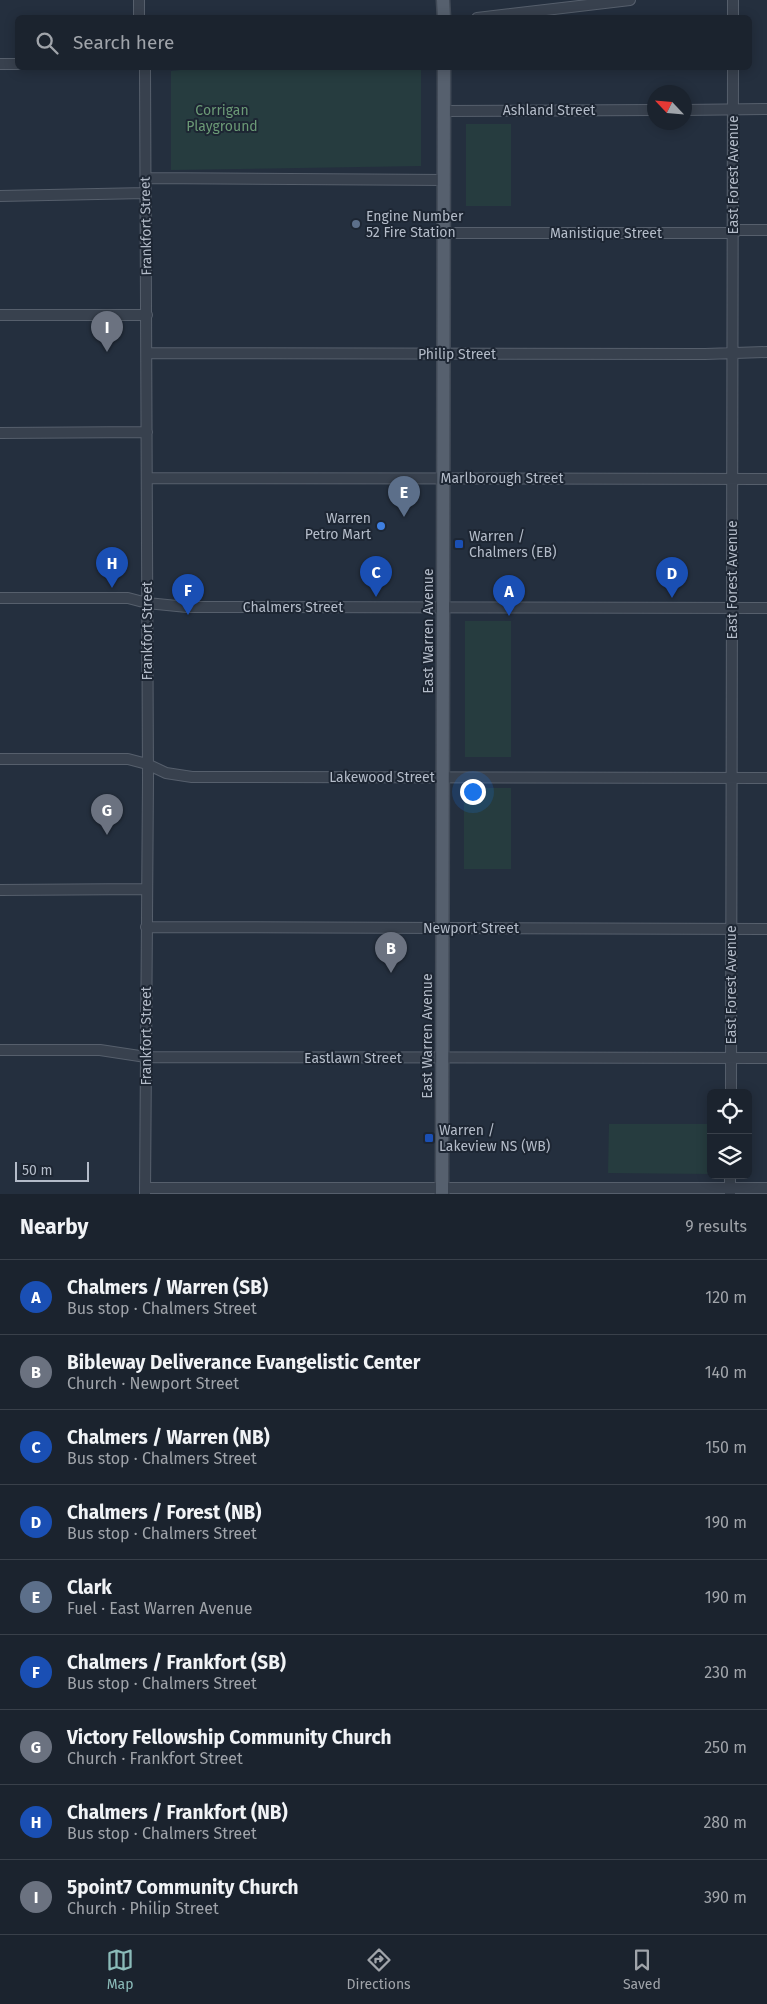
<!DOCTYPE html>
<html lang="en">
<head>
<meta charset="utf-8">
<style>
  :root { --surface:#1b232e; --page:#282f3a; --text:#f1f3f6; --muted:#a0a4aa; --line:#39404a; --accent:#8bbbb9 }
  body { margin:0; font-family:"Fira Sans",sans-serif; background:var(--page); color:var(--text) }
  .controls { position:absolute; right:15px; bottom:15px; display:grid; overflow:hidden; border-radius:8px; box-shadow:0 2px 12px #0003 }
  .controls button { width:45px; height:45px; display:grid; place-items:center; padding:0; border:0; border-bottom:1px solid var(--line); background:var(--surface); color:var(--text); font:25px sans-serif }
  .compass { position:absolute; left:647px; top:85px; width:45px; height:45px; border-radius:50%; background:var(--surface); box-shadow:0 2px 12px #0003; rotate:296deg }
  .scale { position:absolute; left:15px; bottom:12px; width:74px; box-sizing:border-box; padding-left:5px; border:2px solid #b4bcc9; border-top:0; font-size:14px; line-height:18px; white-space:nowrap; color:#b4bcc9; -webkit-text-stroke:4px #1d2633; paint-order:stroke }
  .you { position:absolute; left:472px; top:791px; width:18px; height:18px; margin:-12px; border:4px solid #fff; border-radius:50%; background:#1a73e8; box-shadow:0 0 0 8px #1a73e833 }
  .badge { display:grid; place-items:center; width:32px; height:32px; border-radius:50%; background:var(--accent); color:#fff; font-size:16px; font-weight:700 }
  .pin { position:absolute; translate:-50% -41px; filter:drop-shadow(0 1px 2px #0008) }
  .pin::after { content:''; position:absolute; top:26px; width:18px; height:15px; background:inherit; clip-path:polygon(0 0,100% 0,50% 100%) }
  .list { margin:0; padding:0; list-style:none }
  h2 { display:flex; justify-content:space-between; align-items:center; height:65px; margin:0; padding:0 20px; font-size:21px }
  h2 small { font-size:16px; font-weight:400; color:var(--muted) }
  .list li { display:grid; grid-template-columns:32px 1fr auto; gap:15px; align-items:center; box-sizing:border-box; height:75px; padding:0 20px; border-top:1px solid var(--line) }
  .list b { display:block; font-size:19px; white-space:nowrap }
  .list p { margin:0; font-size:16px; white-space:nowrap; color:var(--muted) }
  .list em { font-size:16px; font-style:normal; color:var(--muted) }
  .icon { flex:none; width:28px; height:28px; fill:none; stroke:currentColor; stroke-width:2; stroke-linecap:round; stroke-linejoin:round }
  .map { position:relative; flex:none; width:767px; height:1194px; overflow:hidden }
  .search { position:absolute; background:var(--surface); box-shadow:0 2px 12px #0003; left:15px; right:15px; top:15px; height:55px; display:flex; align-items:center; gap:12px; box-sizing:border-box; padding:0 18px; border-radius:8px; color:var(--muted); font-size:19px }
  .sheet { height:740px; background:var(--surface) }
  nav { display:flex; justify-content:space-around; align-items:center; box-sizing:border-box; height:70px; border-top:1px solid var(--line); background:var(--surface); font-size:14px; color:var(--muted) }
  nav a { display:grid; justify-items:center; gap:2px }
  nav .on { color:var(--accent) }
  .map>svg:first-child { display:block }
  .green { fill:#263c3f }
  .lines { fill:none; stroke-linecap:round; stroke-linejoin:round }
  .minor-casing { stroke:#565f6c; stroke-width:12 }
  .major-casing { stroke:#414a57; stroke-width:15 }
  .minor { stroke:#38414e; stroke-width:10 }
  .major { stroke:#56606e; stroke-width:12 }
  .service-dot { fill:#5c6f8a; stroke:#1d2633; stroke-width:2 }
  .shop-dot { fill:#3f7fe0; stroke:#1d2633; stroke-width:2 }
  .transit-dot { fill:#1a4fb4; stroke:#1d2633; stroke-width:2 }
  .labels { text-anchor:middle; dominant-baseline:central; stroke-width:4; stroke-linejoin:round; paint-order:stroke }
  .park-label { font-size:14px; fill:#6b9a76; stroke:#1d2633 }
  .street-label { font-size:14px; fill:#b4bcc9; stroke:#1d2633 }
  .poi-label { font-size:14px; fill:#b4bcc9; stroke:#1d2633; text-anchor:start }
</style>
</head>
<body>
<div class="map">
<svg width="767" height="1194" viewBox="0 0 767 1194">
  <rect width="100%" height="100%" fill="#242f3e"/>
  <path class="green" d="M201 68H421V166L171 170V71Z
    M466 124H511V206H466Z
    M465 621H511V757H465Z
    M464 788H511V869H464Z
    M609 1124H711V1174L608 1173Z"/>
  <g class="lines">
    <defs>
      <path id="minor" d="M139 0V18
        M477 18 630 0
        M733 18V0
        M0 64H18
        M145 68 148 780 145 1194
        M684 110 767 109
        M444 111 654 110
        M146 178 444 180
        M0 196 146 193
        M444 233H733L739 230H767
        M0 315H147
        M147 353 705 354 767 352
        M0 433 147 432
        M147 478 767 479
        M0 598H128L147 603 187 607 767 608
        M0 759H128L147 764 166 773 192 777 767 778
        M0 890 146 889
        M146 927 767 929
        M0 1050H100L146 1057 767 1058
        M731 1093 733 68
        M146 1188H767
        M730 1193V1175"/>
      <path id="major" d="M443 0 444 18
        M442 1194 444 68"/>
    </defs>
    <use href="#minor" class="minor-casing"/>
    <use href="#major" class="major-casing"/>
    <use href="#minor" class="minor"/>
    <use href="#major" class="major"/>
  </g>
  <circle class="service-dot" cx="356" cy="224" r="5"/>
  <circle class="shop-dot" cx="381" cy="526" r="5"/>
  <g class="transit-dot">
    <rect x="454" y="539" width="10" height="10" rx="2.5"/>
    <rect x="424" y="1133" width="10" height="10" rx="2.5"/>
  </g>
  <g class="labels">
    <g class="park-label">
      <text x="222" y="110">Corrigan<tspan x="222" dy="16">Playground</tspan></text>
    </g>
    <g class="street-label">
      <text x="549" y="110">Ashland Street</text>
      <text transform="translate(733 175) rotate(-90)">East Forest Avenue</text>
      <text transform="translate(146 226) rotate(-91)">Frankfort Street</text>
      <text x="606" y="233">Manistique Street</text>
      <text x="457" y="354">Philip Street</text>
      <text x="502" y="478">Marlborough Street</text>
      <text transform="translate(732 580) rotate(-90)">East Forest Avenue</text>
      <text x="293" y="607">Chalmers Street</text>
      <text transform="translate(147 631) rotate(-90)">Frankfort Street</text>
      <text transform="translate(428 631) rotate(-90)">East Warren Avenue</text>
      <text x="382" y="777">Lakewood Street</text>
      <text x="471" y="928">Newport Street</text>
      <text transform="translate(731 985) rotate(-90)">East Forest Avenue</text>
      <text transform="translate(146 1036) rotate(-90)">Frankfort Street</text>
      <text transform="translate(427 1036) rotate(-90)">East Warren Avenue</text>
      <text x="353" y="1058">Eastlawn Street</text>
    </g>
    <g class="poi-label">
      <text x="366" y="216">Engine Number<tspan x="366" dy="16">52 Fire Station</tspan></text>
      <text x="371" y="518" text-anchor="end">Warren<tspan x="371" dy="16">Petro Mart</tspan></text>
      <text x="469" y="536">Warren /<tspan x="469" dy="16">Chalmers (EB)</tspan></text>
      <text x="439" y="1130">Warren /<tspan x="439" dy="16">Lakeview NS (WB)</tspan></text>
    </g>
  </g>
</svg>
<div class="controls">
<button><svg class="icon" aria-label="locate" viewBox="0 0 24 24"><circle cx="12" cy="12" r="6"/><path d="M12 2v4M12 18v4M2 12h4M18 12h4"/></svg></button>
<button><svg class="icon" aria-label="layers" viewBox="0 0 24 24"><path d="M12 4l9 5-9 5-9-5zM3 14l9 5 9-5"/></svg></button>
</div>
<svg class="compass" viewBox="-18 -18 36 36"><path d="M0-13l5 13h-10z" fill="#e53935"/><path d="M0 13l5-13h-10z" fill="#a0a4aa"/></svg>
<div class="scale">50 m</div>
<div class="you"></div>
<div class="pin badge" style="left:509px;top:616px;background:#1a4fb4">A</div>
<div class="pin badge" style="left:391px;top:973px;background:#6b7280">B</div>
<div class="pin badge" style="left:376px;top:597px;background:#1a4fb4">C</div>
<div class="pin badge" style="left:672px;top:598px;background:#1a4fb4">D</div>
<div class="pin badge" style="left:404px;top:517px;background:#5c6f8a">E</div>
<div class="pin badge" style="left:188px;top:615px;background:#1a4fb4">F</div>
<div class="pin badge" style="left:107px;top:835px;background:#6b7280">G</div>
<div class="pin badge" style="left:112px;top:588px;background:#1a4fb4">H</div>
<div class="pin badge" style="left:107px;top:352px;background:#6b7280">I</div>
<div class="search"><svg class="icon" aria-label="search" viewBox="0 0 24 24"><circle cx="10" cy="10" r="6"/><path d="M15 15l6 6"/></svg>Search here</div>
</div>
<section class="sheet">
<h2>Nearby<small>9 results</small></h2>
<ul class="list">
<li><span class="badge" style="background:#1a4fb4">A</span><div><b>Chalmers / Warren (SB)</b><p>Bus stop · Chalmers Street</p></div><em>120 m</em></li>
<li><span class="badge" style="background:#6b7280">B</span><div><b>Bibleway Deliverance Evangelistic Center</b><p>Church · Newport Street</p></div><em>140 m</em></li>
<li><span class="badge" style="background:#1a4fb4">C</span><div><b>Chalmers / Warren (NB)</b><p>Bus stop · Chalmers Street</p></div><em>150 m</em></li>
<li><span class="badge" style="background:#1a4fb4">D</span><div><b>Chalmers / Forest (NB)</b><p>Bus stop · Chalmers Street</p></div><em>190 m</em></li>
<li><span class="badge" style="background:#5c6f8a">E</span><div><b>Clark</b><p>Fuel · East Warren Avenue</p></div><em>190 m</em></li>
<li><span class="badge" style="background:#1a4fb4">F</span><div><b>Chalmers / Frankfort (SB)</b><p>Bus stop · Chalmers Street</p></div><em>230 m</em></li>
<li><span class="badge" style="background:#6b7280">G</span><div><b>Victory Fellowship Community Church</b><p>Church · Frankfort Street</p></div><em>250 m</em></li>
<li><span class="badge" style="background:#1a4fb4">H</span><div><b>Chalmers / Frankfort (NB)</b><p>Bus stop · Chalmers Street</p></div><em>280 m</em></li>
<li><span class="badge" style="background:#6b7280">I</span><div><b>5point7 Community Church</b><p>Church · Philip Street</p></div><em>390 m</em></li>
</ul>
</section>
<nav>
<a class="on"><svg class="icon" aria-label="map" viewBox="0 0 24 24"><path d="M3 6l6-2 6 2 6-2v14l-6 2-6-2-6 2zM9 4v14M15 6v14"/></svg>Map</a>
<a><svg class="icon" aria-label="directions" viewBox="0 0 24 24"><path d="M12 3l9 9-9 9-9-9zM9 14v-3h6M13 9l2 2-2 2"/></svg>Directions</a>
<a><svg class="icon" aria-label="saved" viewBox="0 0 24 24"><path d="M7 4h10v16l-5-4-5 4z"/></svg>Saved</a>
</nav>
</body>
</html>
